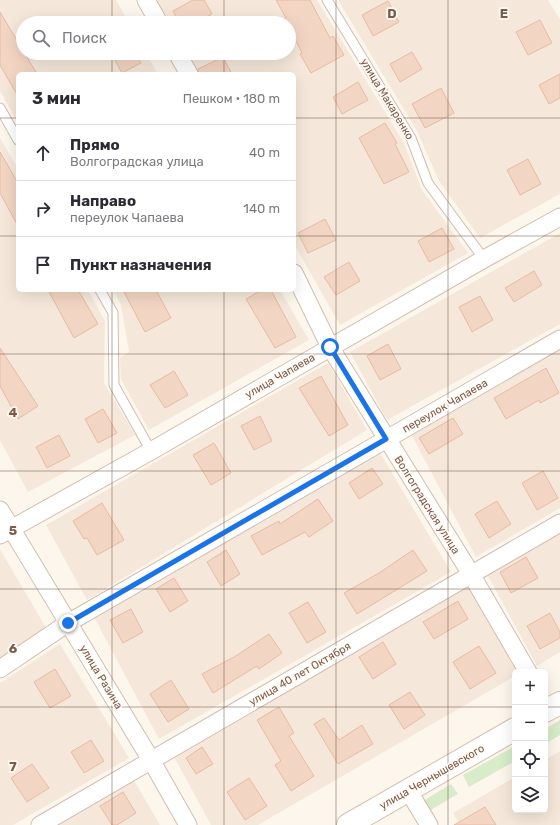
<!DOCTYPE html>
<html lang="ru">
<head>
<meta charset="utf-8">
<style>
  :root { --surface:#fff; --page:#f7f7f7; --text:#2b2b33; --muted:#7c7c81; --line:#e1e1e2 }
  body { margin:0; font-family:Rubik,sans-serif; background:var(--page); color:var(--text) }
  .controls { position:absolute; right:12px; bottom:12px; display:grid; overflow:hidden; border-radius:6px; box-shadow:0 4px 16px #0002 }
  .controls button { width:36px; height:36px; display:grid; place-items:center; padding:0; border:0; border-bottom:1px solid var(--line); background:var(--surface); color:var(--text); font:20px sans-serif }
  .stop { position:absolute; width:12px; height:12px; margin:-9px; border:3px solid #1a73e8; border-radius:50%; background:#fff }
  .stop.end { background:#1a73e8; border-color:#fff; box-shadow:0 1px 4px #0008 }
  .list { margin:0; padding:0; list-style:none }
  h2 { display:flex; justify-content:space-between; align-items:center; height:52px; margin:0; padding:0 16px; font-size:17px }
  h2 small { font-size:13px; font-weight:400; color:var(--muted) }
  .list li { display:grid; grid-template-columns:26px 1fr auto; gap:12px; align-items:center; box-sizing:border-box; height:56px; padding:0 16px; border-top:1px solid var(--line) }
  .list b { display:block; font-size:15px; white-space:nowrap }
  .list p { margin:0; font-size:13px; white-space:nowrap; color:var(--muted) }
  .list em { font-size:13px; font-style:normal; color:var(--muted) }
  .icon { flex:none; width:22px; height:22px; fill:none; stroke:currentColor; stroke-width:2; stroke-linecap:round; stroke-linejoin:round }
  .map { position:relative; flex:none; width:560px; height:825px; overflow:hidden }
  .search { position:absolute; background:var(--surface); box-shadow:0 4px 16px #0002; left:16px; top:16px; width:280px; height:44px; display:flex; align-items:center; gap:10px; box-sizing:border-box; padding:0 14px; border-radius:22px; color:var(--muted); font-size:15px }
  .panel { position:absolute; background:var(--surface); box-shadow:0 4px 16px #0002; left:16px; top:72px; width:280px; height:220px; border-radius:6px }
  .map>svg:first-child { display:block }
  .residential { fill:#f5e8da }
  .green { fill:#d8ecc9 }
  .building { fill:#f3d5c3; stroke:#e6bba3 }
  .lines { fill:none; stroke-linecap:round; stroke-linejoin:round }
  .lane-casing { stroke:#d1beb0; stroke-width:11 }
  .street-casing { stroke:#d1beb0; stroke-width:19 }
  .secondary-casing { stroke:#d6c0b0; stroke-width:24 }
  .lane { stroke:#fff; stroke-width:9 }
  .street { stroke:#fff; stroke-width:17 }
  .secondary { stroke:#fff; stroke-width:22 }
  .route { stroke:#1a73e8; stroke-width:5 }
  .grid { fill:none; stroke:#7a5c4d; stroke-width:1; stroke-opacity:0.55 }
  .labels { text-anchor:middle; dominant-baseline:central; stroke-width:3.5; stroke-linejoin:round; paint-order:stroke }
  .street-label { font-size:11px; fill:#7a5c4d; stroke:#fffaf3 }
  .grid-label { font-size:13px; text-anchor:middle; font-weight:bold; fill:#7a5c4d; stroke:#fffaf3; stroke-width:3.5; stroke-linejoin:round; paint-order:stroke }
</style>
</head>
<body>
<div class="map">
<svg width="560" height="825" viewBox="0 0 560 825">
  <rect width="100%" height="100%" fill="#fdf6ec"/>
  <path class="residential" d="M0 0H116L129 23H23V53H146L158 74H18V123L0 91Z
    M156 0H317L404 143 422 190 468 253 340 325 294 244V74H198L186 53H289V23H169Z
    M338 0H548L560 19V194L480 238 439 181 417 131Z
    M0 138 18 169V290H88L105 321 104 383 135 435 28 492 0 440Z
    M560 233V324L387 420 350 352Z
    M113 290H280L309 340 149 430 121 379 120 358 129 352 121 305Z
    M560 349V508L476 557 411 434Z
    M328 363 367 430 87 600 46 525Z
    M380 453 451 572 159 739 95 619Z
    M560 533V652L537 666 487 574Z
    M0 549 46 628 0 659Z
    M469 587 517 672H515V676L258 825H211L173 755Z
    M60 644 129 758 13 825H0V683Z
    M560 751V825H460L453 813 515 777V810H545V760Z
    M133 779 160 825H55Z"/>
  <path class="green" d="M560 720V735L545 744V729Z
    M515 746V761L469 787 463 775Z
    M451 784 458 794 429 811 423 801Z"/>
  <path class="building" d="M193 0H204L212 14 196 23H179L173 11Z
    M276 0H310L330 38 333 36 344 55 311 73 300 54 302 53 289 27V23H287L284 19 286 18Z
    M388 1 399 22 373 36 362 15Z
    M0 12 37 74H18V96L0 65Z
    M540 20 552 43 528 55 516 32Z
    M412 52 422 69 400 82 390 64Z
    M111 53H135L141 63 122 73Z
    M223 57 232 74H199L198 69Z
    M560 74V98L549 104 539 85Z
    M358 82 368 100 342 114 333 97Z
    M441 88 454 113 425 128 412 104Z
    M385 123 397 143 395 144 409 172 384 184 359 138Z
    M0 152 18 183V226L0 193Z
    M528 159 541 184 520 195 507 170Z
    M325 219 336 240 308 253 298 233Z
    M442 228 454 249 429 262 418 241Z
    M349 262 360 281 336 295 324 277Z
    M534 271 542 285 514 302 505 288Z
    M48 290H78L98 324 74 338Z
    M123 290H156L171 318 145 332Z
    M262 290H271L296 337 275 348 246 299Z
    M480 296 493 320 472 332 459 307Z
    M388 344 401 369 380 380 367 356Z
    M0 348 38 406 18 419 0 386Z
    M546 368 559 393 540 403 539 400 506 419 494 398Z
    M174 371 188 395 165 408 150 385Z
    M321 376 348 425 329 436 299 388Z
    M103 409 117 433 98 443 85 419Z
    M260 416 272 441 254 450 241 426Z
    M453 418 463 434 429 454 419 438Z
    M59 435 70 456 47 468 36 447Z
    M214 443 231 473 211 485 193 455Z
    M372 468 383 484 359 499 349 483Z
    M543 471 558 498 537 510 522 483Z
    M318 499 333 521 309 537 305 532 262 555 251 536 279 521 280 524Z
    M497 501 511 524 489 538 475 514Z
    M102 503 124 540 97 555 87 538 84 539 73 521Z
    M226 550 240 574 221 586 207 562Z
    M413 550 427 571 357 614 344 593 379 573Z
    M526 557 538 578 511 593 500 572Z
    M174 578 188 601 170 612 156 589Z
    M458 601 468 619 434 639 423 622Z
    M308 602 326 632 307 643 289 613Z
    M131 609 143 632 123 643 110 620Z
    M550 613 560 632V638L540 649 527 626Z
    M269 634 282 653 259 669 257 666 213 693 202 674 234 657Z
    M383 642 396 664 373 679 359 657Z
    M479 646 496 673 470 689 453 662Z
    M55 669 71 696 50 708 34 682Z
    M171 680 189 709 168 722 150 694Z
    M410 692 425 715 404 729 389 705Z
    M279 707 294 733 289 736 314 776 291 791 275 765 281 761 257 720Z
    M324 718 339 740 362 725 373 744 338 764 314 724Z
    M91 740 104 761 84 773 71 752Z
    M202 747 213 764 196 774 186 758Z
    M32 764 49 788 27 802 11 778Z
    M249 778 267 806 245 820 227 792Z
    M123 792 136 813 117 825H112L100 806Z
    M485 807 496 825H454Z"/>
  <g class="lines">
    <defs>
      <path id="lane" d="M327 0 411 138 428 183 484 259
        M0 108 18 140
        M100 290 113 313 114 385 151 451"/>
      <path id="street" d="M146 0 159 23
        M177 53 189 74
        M294 273 330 347 471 574 528 672
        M0 510 151 760 188 825
        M0 535 151 451 484 259 560 217
        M0 669 68 623 560 339
        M408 790 429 825
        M40 825 560 523"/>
      <path id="secondary" d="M545 711 560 703
        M348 825 515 729"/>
    </defs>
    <use href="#lane" class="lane-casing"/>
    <use href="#street" class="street-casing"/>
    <use href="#secondary" class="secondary-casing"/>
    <use href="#lane" class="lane"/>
    <use href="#street" class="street"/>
    <use href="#secondary" class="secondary"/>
  </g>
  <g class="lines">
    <path class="route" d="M68 623 386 439 330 347"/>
  </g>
  <path class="grid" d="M112 0V23M224 0V23M336 0V825M448 0V825M112 53V74M224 53V74M0 118H18M294 118H560M0 236H18M294 236H560M112 290V825M224 290V825M0 354H560M0 471H560M0 589H560M0 707H515M545 707H560"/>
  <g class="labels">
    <g class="street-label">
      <text transform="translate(387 99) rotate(59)">улица Макаренко</text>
      <text transform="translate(280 376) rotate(-30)">улица Чапаева</text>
      <text transform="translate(445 406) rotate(-30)">переулок Чапаева</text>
      <text transform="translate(427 505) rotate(58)">Волгоградская улица</text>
      <text transform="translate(300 674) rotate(-30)">улица 40 лет Октября</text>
      <text transform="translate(101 677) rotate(59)">улица Разина</text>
      <text transform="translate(432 777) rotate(-30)">улица Чернышевского</text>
    </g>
  </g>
  <g class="grid-label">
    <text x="392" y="18">D</text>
    <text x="504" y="18">E</text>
    <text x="13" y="417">4</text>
    <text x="13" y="535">5</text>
    <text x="13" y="653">6</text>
    <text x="13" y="771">7</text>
  </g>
</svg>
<div class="controls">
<button>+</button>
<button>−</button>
<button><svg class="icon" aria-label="locate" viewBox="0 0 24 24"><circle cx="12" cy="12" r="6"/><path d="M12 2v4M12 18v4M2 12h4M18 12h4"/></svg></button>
<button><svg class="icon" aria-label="layers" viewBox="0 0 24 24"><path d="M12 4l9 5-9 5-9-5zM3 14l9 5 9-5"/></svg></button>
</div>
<div class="stop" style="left:330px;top:347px"></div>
<div class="stop end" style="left:68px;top:623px"></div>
<div class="search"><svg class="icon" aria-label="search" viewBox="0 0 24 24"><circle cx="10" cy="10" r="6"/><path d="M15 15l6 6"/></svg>Поиск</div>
<section class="panel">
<h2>3 мин<small>Пешком · 180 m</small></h2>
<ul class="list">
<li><svg class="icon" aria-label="ahead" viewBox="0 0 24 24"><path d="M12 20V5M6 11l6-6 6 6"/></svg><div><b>Прямо</b><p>Волгоградская улица</p></div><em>40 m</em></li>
<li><svg class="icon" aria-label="right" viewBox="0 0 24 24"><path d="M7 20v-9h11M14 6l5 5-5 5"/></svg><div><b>Направо</b><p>переулок Чапаева</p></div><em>140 m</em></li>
<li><svg class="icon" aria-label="arrive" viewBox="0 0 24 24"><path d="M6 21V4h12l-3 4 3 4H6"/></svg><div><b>Пункт назначения</b></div></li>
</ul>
</section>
</div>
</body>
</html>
